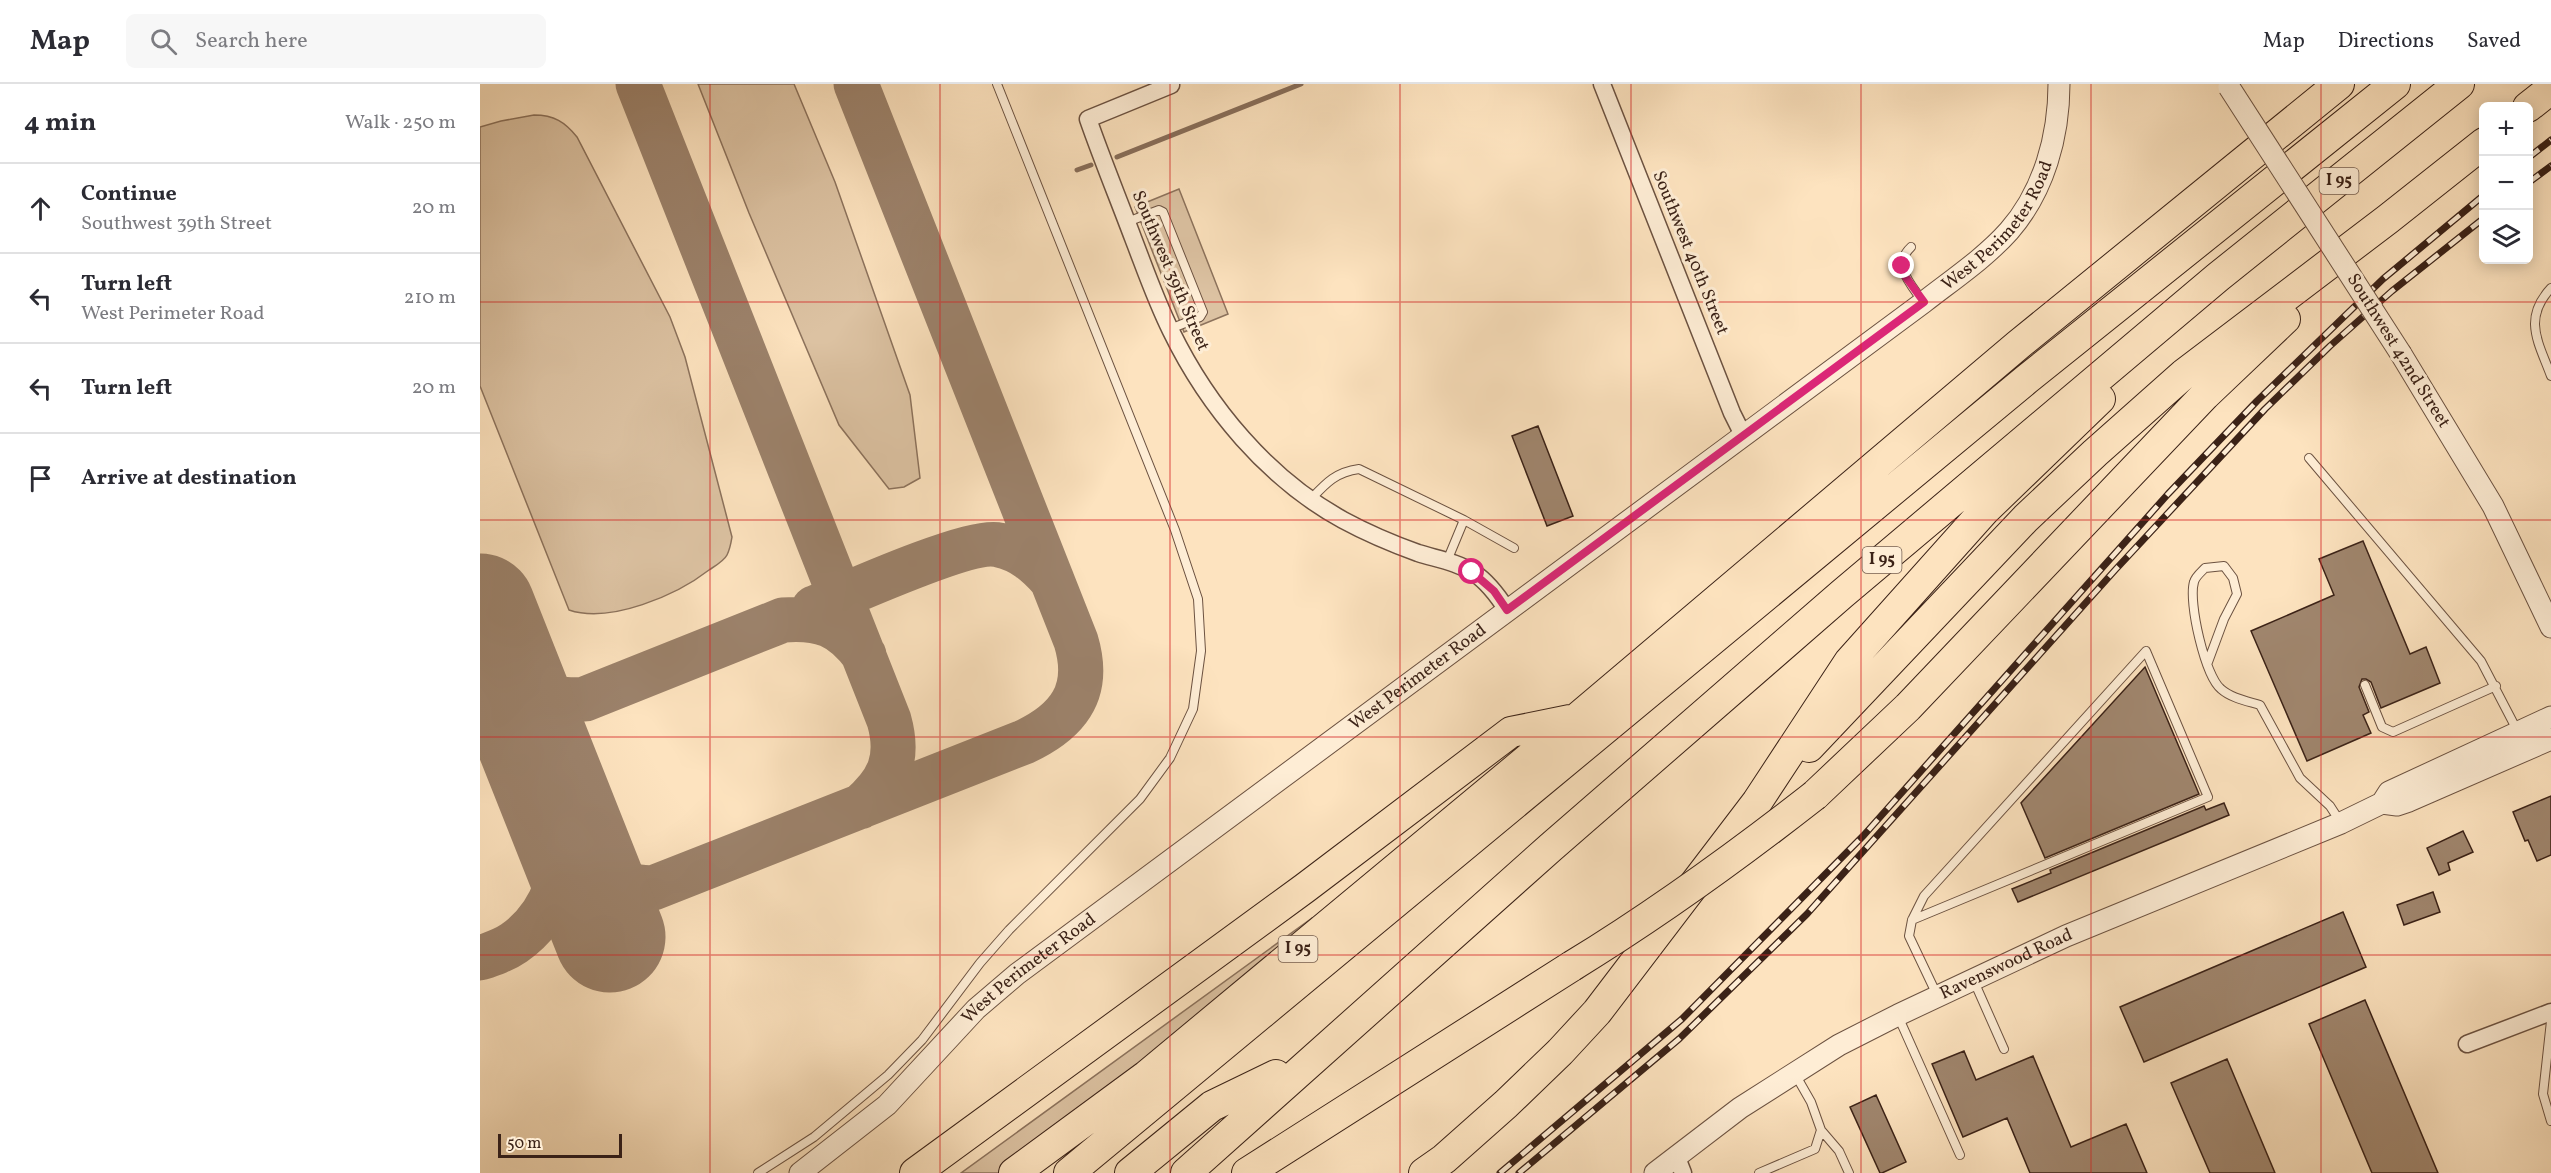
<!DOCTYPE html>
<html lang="en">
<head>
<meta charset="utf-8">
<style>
  :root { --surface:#fff; --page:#f7f7f7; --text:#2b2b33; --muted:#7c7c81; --line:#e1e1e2 }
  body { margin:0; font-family:Vollkorn,serif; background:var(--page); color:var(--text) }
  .controls { position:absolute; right:18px; top:18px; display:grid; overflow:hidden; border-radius:9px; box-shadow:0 3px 15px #0003 }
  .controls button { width:54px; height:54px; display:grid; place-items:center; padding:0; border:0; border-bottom:2px solid var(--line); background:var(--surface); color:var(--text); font:30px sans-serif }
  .scale { position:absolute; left:18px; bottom:15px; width:124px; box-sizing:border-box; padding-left:6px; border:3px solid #3b2217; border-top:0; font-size:16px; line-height:21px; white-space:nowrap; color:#3b2217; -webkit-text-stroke:4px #feedd5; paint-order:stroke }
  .stop { position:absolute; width:18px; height:18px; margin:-14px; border:4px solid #db2777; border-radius:50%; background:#fff }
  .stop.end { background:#db2777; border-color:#fff; box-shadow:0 2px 6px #0008 }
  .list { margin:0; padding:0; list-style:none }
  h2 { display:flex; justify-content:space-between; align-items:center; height:78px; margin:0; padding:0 24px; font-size:26px }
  h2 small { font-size:20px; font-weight:400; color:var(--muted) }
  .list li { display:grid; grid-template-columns:39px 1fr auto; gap:18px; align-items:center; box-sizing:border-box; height:90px; padding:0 24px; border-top:2px solid var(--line) }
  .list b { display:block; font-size:22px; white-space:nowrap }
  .list p { margin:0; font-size:20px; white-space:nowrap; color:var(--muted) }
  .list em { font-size:20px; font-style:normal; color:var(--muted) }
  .icon { flex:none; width:33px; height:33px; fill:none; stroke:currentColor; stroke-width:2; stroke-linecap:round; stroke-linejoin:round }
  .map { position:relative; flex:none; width:2071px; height:1089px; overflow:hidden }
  header { display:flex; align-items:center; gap:36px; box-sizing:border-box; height:84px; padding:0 30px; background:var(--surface); border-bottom:2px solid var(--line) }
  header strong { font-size:28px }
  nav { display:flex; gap:33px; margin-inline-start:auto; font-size:21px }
  .search { width:420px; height:54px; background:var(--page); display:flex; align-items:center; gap:15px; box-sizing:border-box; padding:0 21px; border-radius:9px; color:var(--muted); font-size:22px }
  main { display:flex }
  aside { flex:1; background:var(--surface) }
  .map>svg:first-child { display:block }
  .green { fill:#dcc2a2; stroke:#8c725c; stroke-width:1.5 }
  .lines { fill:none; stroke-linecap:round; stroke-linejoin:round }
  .stream { stroke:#886e5a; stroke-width:5 }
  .taxiway { stroke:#9c826b; stroke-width:45 }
  .runway { stroke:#9c826b; stroke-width:111 }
  .building { fill:#a0866e; stroke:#3b2217; stroke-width:1.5 }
  .service-casing { stroke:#6c5241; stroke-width:10 }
  .minor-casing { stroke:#6c5241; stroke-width:19 }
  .tertiary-casing { stroke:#6c5241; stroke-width:23 }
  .motorway-casing { stroke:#3b2217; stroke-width:32 }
  .service { stroke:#feedd5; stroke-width:8 }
  .minor { stroke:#feedd5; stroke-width:16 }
  .tertiary { stroke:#feedd5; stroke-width:21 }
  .motorway { stroke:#fde3bf; stroke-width:30 }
  .rail-casing { stroke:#3b2217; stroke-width:7 }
  .rail { stroke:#feedd5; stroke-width:4.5; stroke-dasharray:14; stroke-linecap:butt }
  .tertiary-bridge-casing { stroke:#6c5241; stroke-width:23; stroke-linecap:butt }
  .motorway-bridge-casing { stroke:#3b2217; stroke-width:32; stroke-linecap:butt }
  .tertiary-bridge { stroke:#feedd5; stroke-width:21 }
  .motorway-bridge { stroke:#fde3bf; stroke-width:30 }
  .route { stroke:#db2777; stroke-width:8 }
  .grid { fill:none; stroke:#d62828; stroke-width:1.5; stroke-opacity:0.55 }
  .labels { text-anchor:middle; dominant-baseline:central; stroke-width:6; stroke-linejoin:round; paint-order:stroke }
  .shield { fill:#feedd5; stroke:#765f50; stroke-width:1.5 }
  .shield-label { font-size:16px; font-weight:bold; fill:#3b2217 }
  .street-label { font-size:18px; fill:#3b2217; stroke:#feedd5 }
</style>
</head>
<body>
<header>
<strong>Map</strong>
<div class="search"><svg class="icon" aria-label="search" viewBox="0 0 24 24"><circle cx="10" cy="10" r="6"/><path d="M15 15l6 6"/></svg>Search here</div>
<nav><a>Map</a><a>Directions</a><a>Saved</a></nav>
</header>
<main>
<aside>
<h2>4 min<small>Walk · 250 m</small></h2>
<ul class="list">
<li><svg class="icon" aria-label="ahead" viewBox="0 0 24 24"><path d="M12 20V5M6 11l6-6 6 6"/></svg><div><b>Continue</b><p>Southwest 39th Street</p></div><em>20 m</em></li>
<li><svg class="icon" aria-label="left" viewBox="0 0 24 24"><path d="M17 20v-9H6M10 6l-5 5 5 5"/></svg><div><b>Turn left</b><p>West Perimeter Road</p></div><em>210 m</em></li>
<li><svg class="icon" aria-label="left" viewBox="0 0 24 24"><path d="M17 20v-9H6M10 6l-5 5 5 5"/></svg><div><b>Turn left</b></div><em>20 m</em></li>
<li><svg class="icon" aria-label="arrive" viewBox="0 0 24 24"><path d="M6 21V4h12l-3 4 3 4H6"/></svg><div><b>Arrive at destination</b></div></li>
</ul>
</aside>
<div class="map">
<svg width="2071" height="1089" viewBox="0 0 2071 1089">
  <rect width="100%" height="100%" fill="#fde3bf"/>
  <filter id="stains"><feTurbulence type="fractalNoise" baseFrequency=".00333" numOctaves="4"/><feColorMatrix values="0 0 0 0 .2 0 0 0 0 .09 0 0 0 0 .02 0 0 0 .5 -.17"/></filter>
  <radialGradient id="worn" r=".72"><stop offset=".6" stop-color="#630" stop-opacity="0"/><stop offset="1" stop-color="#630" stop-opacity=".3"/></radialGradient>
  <path class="green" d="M218 0H314L355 98 430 311 440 394 424 403 409 405 359 341 269 129Z
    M54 31C74 31 85 38 97 53L190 233 205 273 252 453C251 459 250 465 247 471 244 477 235 482 229 486 197 511 130 540 89 526L0 302V43L21 37Z
    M699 105 748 230 704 248 655 123Z
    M832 834 727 934 520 1089H481Z"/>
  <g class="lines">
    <path class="stream" d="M637 73 821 0
      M597 86 611 81"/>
    <path class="taxiway" d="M158 0 409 636C420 675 409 698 380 723
      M334 524C367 510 491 454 519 461 542 466 557 479 572 496
      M16 567C40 603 60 620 105 615L303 536C341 533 361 541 384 571
      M71 704C96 759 103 803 173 804L544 658C589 637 611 607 596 557L376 0
      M0 874C12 870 24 866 34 859 75 830 90 780 78 733"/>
    <path class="runway" d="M0 525 130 853"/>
  </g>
  <path class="building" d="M1058 342 1093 432 1067 442 1032 352Z
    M1883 457 1930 570 1946 563 1960 599 1901 624 1891 598 1886 595H1882L1879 603 1889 628 1883 631 1891 649 1827 677 1771 547 1854 511 1839 475Z
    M1665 583 1719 710 1565 774 1541 719Z
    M2071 712V771L2057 777 2048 756 2045 757 2033 728Z
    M1744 719 1749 731 1538 818 1532 805 1571 789 1570 786 1724 722 1726 726Z
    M1983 747 1993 768 1968 779 1970 786 1959 791 1947 764Z
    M1953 808 1960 828 1924 841 1917 821Z
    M1863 828 1886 883 1664 978 1640 923Z
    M1885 916 1958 1089H1892L1829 940Z
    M1484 967 1496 996 1553 972 1591 1063 1646 1040 1667 1089H1550L1527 1034 1483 1053 1452 980Z
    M1747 975 1795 1089H1730L1691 999Z
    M1396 1011 1426 1078 1402 1089H1400L1370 1023Z"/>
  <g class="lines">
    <defs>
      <path id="service" d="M647 138 679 126 683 128 723 228 720 233 690 245
        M1431 163C1411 182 1432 201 1443 218
        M2071 204C2042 235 2059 259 2071 292
        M1829 374 2001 577 2038 648
        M831 415C846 399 856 388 879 385L984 436 967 477
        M984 436 1034 464
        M1728 578 1744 535 1757 510 1753 494 1744 482 1725 484C1721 488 1715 493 1714 498 1708 518 1725 592 1741 605 1751 614 1767 617 1780 621L1820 694 1850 722 1861 739
        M1885 601 1902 643 1913 648 2016 602
        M1432 836 1728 713 1666 567 1444 812 1432 836 1429 852 1457 911
        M1493 895 1524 965
        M1418 932 1480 1071
        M2071 937 2063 1010 2071 1037
        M1341 1046 1359 1067 1369 1089
        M278 1089 334 1053 408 991 442 956 500 879 529 846 660 715 690 674 713 625 721 567 718 515 695 446 517 0
        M1279 1089 1335 1065 1341 1046 1331 1018 1315 990"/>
      <path id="minor" d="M1122 0 1252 329 1263 351
        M691 1 608 35C622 75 638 114 653 154 665 185 676 217 691 247 728 323 788 395 863 436 887 449 913 460 938 469 957 475 977 478 994 489 1008 498 1018 512 1027 526
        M1987 960 2071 928
        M1196 1071 1203 1089"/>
      <g id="tertiary">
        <path d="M1921 270 2013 422 2071 543"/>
        <path d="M1902 719 1917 721 1929 717 2071 655"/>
        <path id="s1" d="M320 1089 407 1021 496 925 537 890 1444 218C1472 196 1505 174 1529 147 1564 107 1579 52 1579 0"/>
        <path id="s2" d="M1175 1089 1260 1024 1359 961 1418 931 1586 852 1861 739 1902 719 1909 708 2071 633"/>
      </g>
      <path id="motorway" d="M2048 23 2071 5
        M1329 663 1546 434 1615 369 1704 290 1908 135 2004 59
        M1335 711 1428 623 1725 311 1805 235
        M435 1089 825 804 1031 648 1090 636
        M534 1089 666 992 1096 635 1538 261 1859 0
        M589 1089 1547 295 1915 0
        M650 1089 732 1022 796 991
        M706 1089 1070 764 1362 510 1738 193 1979 0
        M767 1089 1092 882
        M944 1089 964 1075 1026 1020 1080 968 1117 928 1277 718 1369 578 1504 427 1620 315"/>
    </defs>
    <use href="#service" class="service-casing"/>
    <use href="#minor" class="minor-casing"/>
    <use href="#tertiary" class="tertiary-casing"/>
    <use href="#motorway" class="motorway-casing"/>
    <use href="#service" class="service"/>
    <use href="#minor" class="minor"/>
    <use href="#tertiary" class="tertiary"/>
    <use href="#motorway" class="motorway"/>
    <defs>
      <path id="rail" d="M2048 74 2071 56
        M2048 99 2071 82
        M1020 1089 1202 935 1384 751 1688 410 1777 317 1903 195 2004 111
        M1039 1089 1199 955 1327 830 1636 485 1785 325 1850 262 1912 207 2004 134"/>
    </defs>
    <use href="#rail" class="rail-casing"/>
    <use href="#rail" class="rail"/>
    <defs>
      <path id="tertiary-bridge" d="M1749 3 1921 270"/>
      <path id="motorway-bridge" d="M1092 882C1177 830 1257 772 1335 711"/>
    </defs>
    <use href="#tertiary-bridge" class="tertiary-bridge-casing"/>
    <use href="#motorway-bridge" class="motorway-bridge-casing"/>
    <use href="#tertiary-bridge" class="tertiary-bridge"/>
    <use href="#motorway-bridge" class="motorway-bridge"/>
  </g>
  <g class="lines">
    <path class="route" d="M992 488 1014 507 1027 526 1444 218 1425 192 1422 182"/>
  </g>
  <path class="grid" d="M230 0V1089M460 0V1089M690 0V1089M920 0V1089M1151 0V1089M1381 0V1089M1611 0V1089M1841 0V1089M0 218H2071M0 436H2071M0 653H2071M0 871H2071"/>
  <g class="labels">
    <g class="shield">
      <rect x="1839.5" y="84" width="39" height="26" rx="4.5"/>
      <rect x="1382.5" y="463" width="39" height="26" rx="4.5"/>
      <rect x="798.5" y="852" width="39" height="26" rx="4.5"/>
    </g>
    <g class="shield-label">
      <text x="1859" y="97">I 95</text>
      <text x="1402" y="476">I 95</text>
      <text x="818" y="865">I 95</text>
    </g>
    <g class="street-label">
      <text stroke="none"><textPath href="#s1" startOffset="1532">West Perimeter Road</textPath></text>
      <text transform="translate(1210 169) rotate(68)">Southwest 40th Street</text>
      <text transform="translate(690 187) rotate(67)">Southwest 39th Street</text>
      <text transform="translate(1918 267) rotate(58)">Southwest 42nd Street</text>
      <text stroke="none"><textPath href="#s1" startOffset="794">West Perimeter Road</textPath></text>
      <text stroke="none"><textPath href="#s2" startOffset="410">Ravenswood Road</textPath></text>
      <text stroke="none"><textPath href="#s1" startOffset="308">West Perimeter Road</textPath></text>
    </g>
  </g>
  <rect width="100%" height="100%" filter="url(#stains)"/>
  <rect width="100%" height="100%" fill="url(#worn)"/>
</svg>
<div class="controls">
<button>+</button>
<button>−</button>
<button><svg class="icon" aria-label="layers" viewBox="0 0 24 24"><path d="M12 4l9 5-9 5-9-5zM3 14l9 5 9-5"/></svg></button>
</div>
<div class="scale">50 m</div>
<div class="stop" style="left:992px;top:488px"></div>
<div class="stop end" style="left:1422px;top:182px"></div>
</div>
</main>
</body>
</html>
